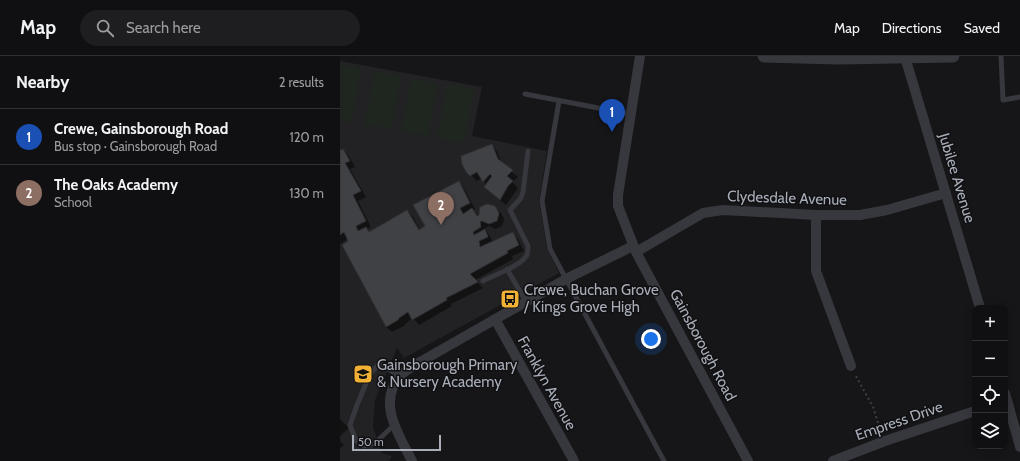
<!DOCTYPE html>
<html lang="en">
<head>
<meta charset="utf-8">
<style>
  :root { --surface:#101012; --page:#1e1e20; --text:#f1f3f6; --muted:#9c9d9f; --line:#303032; --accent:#f2b134 }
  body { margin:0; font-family:Cabin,sans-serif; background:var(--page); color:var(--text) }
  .controls { position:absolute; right:12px; bottom:12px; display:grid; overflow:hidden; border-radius:8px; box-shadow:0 2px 10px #0003 }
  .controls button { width:36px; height:36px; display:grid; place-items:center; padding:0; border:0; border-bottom:1px solid var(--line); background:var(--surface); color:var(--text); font:20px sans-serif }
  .scale { position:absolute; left:12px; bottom:10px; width:89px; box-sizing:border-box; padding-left:4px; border:2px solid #a8adb8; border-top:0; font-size:11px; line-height:14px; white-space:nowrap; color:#a8adb8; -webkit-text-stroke:3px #111113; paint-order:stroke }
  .you { position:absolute; left:311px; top:283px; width:14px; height:14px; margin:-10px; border:3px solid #fff; border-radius:50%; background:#1a73e8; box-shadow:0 0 0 6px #1a73e833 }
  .badge { display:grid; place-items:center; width:26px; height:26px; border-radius:50%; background:var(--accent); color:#fff; font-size:13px; font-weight:700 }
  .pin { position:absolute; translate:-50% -33px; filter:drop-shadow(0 1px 2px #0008) }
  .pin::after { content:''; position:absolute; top:21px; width:14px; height:12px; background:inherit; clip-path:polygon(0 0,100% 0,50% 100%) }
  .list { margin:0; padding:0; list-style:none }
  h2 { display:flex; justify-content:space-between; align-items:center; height:52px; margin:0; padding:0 16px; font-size:17px }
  h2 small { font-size:13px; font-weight:400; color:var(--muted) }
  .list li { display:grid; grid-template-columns:26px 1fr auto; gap:12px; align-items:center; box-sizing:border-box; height:56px; padding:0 16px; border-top:1px solid var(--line) }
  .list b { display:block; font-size:15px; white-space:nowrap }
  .list p { margin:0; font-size:13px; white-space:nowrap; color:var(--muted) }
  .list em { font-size:13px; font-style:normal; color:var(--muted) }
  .icon { flex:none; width:22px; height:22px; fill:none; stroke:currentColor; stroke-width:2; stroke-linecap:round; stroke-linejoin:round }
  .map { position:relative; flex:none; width:680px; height:405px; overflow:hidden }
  header { display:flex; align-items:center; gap:24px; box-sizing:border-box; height:56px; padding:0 20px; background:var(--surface); border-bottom:1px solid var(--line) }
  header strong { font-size:19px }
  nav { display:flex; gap:22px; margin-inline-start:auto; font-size:14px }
  .search { width:280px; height:36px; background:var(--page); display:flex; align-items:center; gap:10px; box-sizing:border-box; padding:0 14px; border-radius:22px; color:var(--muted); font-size:15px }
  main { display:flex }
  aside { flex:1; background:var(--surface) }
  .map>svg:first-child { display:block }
  .built { fill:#222225 }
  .green { fill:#1e261f }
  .shadow { fill:#0007 }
  .building { fill:#404145; stroke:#303034 }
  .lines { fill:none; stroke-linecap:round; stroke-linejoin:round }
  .path { stroke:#3d3f44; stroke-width:2; stroke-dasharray:2 3; stroke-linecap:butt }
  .service { stroke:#37383d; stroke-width:5 }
  .minor { stroke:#37383d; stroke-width:10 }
  .tertiary { stroke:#37383d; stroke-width:13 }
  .labels { text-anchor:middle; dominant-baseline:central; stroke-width:3; stroke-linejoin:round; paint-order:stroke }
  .street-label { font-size:15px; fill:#a8adb8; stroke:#111113 }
  .poi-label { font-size:15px; fill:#a8adb8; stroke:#111113; text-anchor:start }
</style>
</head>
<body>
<header>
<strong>Map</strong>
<div class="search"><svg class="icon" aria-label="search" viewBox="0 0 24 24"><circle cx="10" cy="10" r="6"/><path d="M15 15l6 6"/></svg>Search here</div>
<nav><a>Map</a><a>Directions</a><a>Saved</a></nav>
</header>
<main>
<aside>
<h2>Nearby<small>2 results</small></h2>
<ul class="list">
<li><span class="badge" style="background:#1a4fb4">1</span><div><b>Crewe, Gainsborough Road</b><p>Bus stop · Gainsborough Road</p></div><em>120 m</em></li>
<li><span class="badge" style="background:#8d6e63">2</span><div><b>The Oaks Academy</b><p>School</p></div><em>130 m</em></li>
</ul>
</aside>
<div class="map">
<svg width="680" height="405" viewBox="0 0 680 405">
  <rect width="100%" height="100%" fill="#161618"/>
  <path class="built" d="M0 5 142 31 132 80 207 95 199 145 207 193 219 217 64 302 57 292 35 344 33 371 42 397 52 400 49 405H0Z"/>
  <path class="green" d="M0 9 21 12 12 66 0 64Z
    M34 15 61 20 51 73 25 68Z
    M71 22 98 27 88 80 61 76Z
    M107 28 134 33 124 87 97 82Z"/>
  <path class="shadow" d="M152 90 157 95 162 108 178 121 172 126 178 132 166 149 151 137 142 122 137 125 127 115Z
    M3 94 9 100 15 111 10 113 26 141 18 145 31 171 27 173 30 176 67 155 73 161 80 174 86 170 119 126 124 132 135 153 133 154 139 160 155 151 161 157 164 163 162 170 155 173 149 170 145 172 153 186 172 177 178 183 184 195 172 200 173 203 135 224 143 232 111 248 112 250 79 269 73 262 65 268 64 270 52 276 46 271 8 183 0 188V95Z
    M0 363 9 372 0 380Z
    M0 385 4 389 0 392Z"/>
  <path class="building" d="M152 88 158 103 173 114 167 120 173 125 168 130 160 144 144 131 152 120 150 118 143 126 137 116 130 120 126 116 122 108 121 100Z
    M3 93 10 105 5 107 21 135 13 139 26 165 16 170 18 175 26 171 29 176 67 154 79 174 85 170 73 149 119 125 130 147 120 152 123 158 132 152 137 160 139 159 140 151 147 148 155 150 159 157 157 165 149 168 142 165 140 166 141 171 133 176 134 179 145 173 148 181 139 185 140 191 173 176 179 189 167 195 168 197 130 218 138 226 106 242 107 244 72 264 68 256 59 262 58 264 46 271 2 189 8 185 4 176 0 179V94Z"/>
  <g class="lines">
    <path class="path" d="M516 320 533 351 541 376"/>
    <path class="service" d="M661 0 663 44 680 41
      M185 38 290 58
      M219 45 202 145 210 193 324 405
      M167 213 186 246
      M143 225C154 219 181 210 187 199 188 196 188 193 188 190L170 154 181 142 183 136 188 95
      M54 369 35 387 24 390 16 385 10 369 17 349 30 318 39 308 60 320"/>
    <path class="minor" d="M300 0 278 139V150L296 196 408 405
      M565 1 640 252
      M476 159V215L511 310
      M296 196 363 157 383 154 476 159H520L547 154 606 137
      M155 263 234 405
      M665 337 680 391
      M72 405C59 379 36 346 61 319 64 316 69 313 73 310L226 223 293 190
      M493 405 545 385 635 355"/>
    <path class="tertiary" d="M424 0 498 2 613 0"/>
  </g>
  <defs>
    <symbol id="bus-square" viewBox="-11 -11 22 22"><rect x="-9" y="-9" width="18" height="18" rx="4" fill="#f2b134" stroke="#111113"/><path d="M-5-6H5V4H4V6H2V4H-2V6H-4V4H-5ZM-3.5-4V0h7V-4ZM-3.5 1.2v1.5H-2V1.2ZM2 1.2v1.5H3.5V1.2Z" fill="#111"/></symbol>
    <symbol id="school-square" viewBox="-11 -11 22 22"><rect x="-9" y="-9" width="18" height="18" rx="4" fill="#f2b134" stroke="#111113"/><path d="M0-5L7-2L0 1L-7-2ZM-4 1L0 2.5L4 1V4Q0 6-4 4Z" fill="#111"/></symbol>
  </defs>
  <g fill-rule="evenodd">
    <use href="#bus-square" x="159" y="232" width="22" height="22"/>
    <use href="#school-square" x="12" y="307" width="22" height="22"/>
  </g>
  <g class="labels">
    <g class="street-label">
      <text transform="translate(617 122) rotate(73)">Jubilee Avenue</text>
      <text transform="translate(447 142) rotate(2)">Clydesdale Avenue</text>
      <text transform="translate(363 289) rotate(62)">Gainsborough Road</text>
      <text transform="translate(207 327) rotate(61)">Franklyn Avenue</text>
      <text transform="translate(559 365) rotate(-19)">Empress Drive</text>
    </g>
    <g class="poi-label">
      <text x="184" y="234">Crewe, Buchan Grove<tspan x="184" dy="17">/ Kings Grove High</tspan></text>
      <text x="37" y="309">Gainsborough Primary<tspan x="37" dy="17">&amp; Nursery Academy</tspan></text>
    </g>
  </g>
</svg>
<div class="controls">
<button>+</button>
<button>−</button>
<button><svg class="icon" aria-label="locate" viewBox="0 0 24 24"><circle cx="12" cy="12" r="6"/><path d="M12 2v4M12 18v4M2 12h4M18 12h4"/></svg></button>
<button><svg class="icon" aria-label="layers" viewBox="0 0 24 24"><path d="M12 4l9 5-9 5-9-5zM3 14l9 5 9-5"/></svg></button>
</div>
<div class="scale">50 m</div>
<div class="you"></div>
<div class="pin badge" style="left:272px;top:76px;background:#1a4fb4">1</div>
<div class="pin badge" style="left:101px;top:169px;background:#8d6e63">2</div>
</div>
</main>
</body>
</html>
